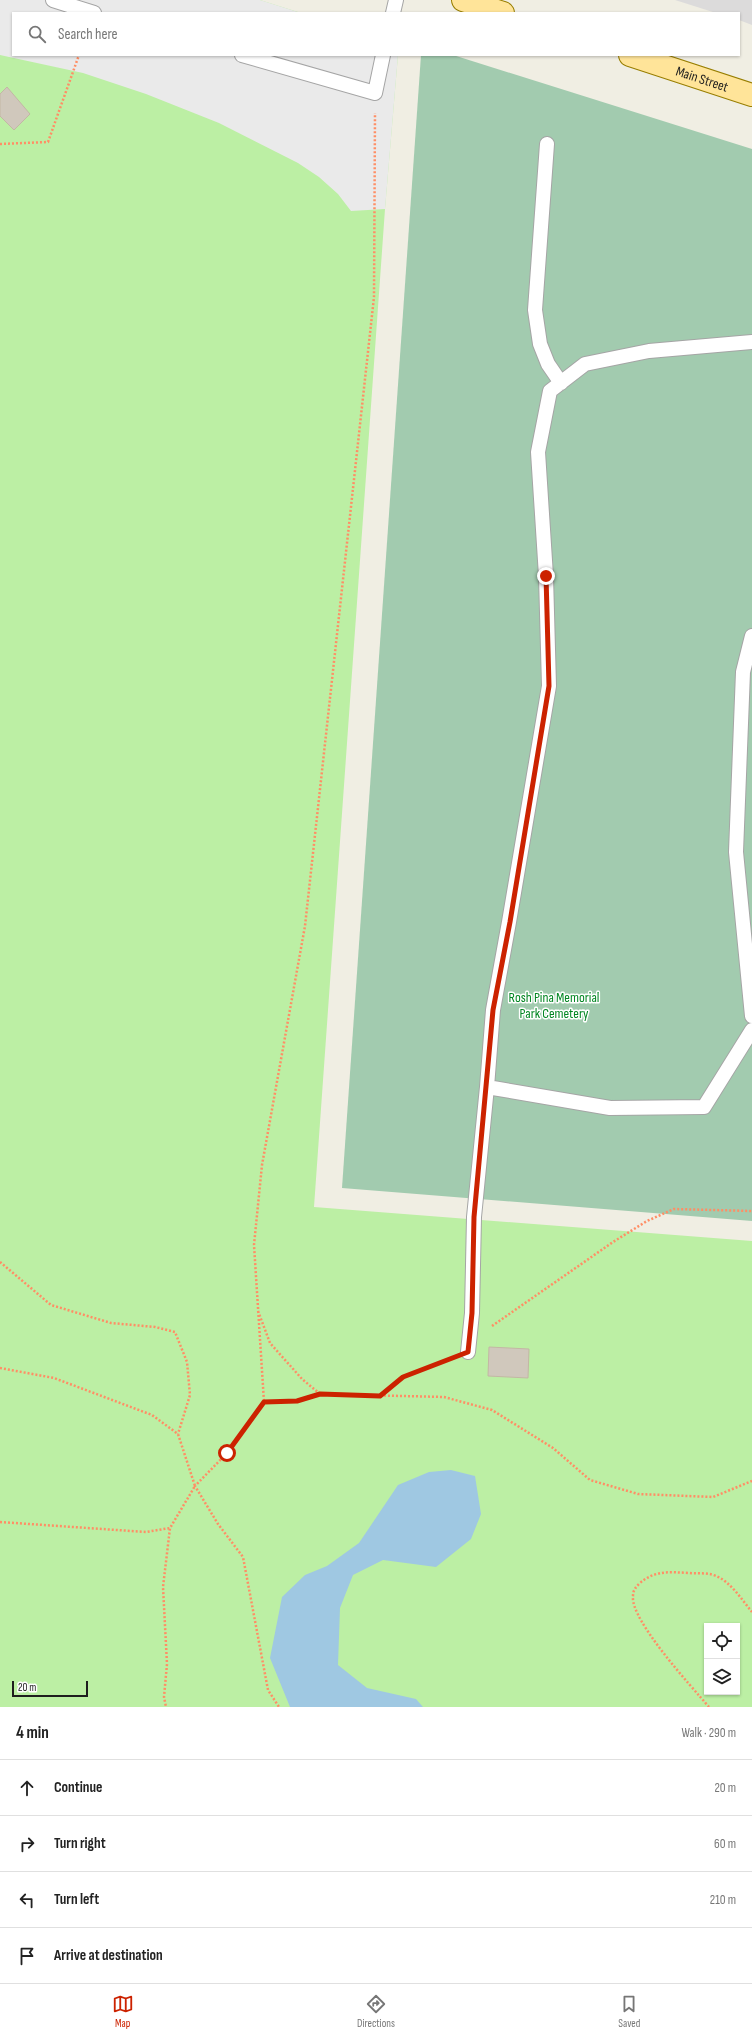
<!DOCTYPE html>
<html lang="en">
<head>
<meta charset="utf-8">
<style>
  :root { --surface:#fff; --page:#f2f2f2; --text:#222; --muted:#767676; --line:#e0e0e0; --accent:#c20 }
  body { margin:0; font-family:"Sofia Sans Condensed",sans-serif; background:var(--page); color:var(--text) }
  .controls { position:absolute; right:12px; bottom:12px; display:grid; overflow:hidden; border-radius:0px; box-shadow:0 1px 3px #0004 }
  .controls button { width:36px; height:36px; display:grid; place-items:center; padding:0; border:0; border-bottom:1px solid var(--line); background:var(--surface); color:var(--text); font:20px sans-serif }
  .scale { position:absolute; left:12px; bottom:10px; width:76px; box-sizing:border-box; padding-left:4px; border:2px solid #1e1e1e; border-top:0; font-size:11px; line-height:14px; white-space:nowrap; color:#1e1e1e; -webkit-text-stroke:3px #fff; paint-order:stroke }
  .stop { position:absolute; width:12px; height:12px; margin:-9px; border:3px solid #c20; border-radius:50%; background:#fff }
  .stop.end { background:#c20; border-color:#fff; box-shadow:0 1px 4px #0008 }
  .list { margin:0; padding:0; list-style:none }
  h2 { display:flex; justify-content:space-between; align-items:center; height:52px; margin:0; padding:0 16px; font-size:17px }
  h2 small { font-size:13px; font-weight:400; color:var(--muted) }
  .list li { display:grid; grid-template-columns:26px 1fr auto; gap:12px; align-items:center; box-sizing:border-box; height:56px; padding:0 16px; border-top:1px solid var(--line) }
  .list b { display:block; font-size:15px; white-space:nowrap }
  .list em { font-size:13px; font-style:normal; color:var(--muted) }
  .icon { flex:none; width:22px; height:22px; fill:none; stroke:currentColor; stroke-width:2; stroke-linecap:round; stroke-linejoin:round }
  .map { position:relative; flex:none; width:752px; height:1707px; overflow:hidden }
  .search { position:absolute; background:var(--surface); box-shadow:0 1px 3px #0004; left:12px; right:12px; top:12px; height:44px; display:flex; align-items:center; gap:10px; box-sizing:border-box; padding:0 14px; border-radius:0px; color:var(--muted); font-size:15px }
  .sheet { height:276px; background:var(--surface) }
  nav { display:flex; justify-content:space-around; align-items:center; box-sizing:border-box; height:56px; border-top:1px solid var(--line); background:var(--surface); font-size:11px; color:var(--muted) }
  nav a { display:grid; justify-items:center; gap:2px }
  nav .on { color:var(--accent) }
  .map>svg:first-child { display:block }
  .residential { fill:#dcdbdb }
  .grass { fill:#bcefa4; fill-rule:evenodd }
  .cemetery { fill:#a2cbaf }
  .parking { fill:#eaeaea }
  .water { fill:#9fc8e2 }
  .building { fill:#d0c8bc; stroke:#c3b7a4 }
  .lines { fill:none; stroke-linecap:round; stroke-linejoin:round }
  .service-casing { stroke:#a5a5a5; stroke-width:16 }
  .primary-casing { stroke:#987e00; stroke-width:24 }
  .path { stroke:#ff8e65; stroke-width:2.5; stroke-dasharray:2 2; stroke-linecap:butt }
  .service { stroke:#fff; stroke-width:14 }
  .primary { stroke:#ffe499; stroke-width:22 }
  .route { stroke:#c20; stroke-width:5 }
  .labels { text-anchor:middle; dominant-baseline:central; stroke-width:3; stroke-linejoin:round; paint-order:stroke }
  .street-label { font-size:14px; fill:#1e1e1e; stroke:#fff }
  .park-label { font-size:14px; fill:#028622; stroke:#fff }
</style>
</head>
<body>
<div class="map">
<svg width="752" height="1707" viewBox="0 0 752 1707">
  <rect width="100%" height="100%" fill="#f0eee3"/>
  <path class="residential" d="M675 0H752V25L739 20V13H716Z"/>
  <path class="grass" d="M0 0H260L301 13H13V55H398L385 209 314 1207 752 1241V1707H0ZM707 1626H737V1692H707Z"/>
  <path class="cemetery" d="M421 55H453L752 149V1221L342 1188Z"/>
  <path class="parking" d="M0 0H260L301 13H13V55H398L385 209 351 211 338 194 319 177 298 163 219 123 146 94 83 73 0 55Z"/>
  <path class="water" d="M451 1470 475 1476 481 1514 471 1539 436 1567 383 1560 353 1575 340 1608 338 1665 367 1688 416 1699 423 1707H290L270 1658 282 1597 305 1575 327 1566 359 1543 398 1485 429 1472Z"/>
  <path class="building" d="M7 87 30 114 14 130 0 116V94Z
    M489 1347 529 1349 528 1378 488 1376Z"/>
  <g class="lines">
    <defs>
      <path id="service" d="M53 0 94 13
        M393 13 396 0
        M242 55 375 93 383 55
        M547 144 535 310 540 344 548 364 561 383
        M752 636 743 672 736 852 752 1016
        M487 1087 493 1010 509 922 549 686 546 576 538 452 550 391 585 364 649 351 752 342
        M468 1352 472 1313 474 1217 487 1087 610 1108 704 1107 752 1030"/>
      <g id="primary">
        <path d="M463 0 503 13"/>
        <path id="s1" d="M630 55 752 95"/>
      </g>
    </defs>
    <use href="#service" class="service-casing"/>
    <use href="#primary" class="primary-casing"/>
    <path class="path" d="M0 144 48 142 79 55
      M0 1262 51 1305 111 1323 155 1327 175 1332 187 1362 190 1395 178 1434
      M258 1311 270 1343 302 1379 320 1394 297 1401 264 1402 254 1245 262 1165 305 926 374 297 375 113
      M492 1326 613 1242 647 1221 674 1209 752 1211
      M0 1368 54 1378 152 1415 178 1434 195 1486 170 1528 163 1587 167 1664 164 1697 166 1707
      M320 1394 444 1397 492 1410 553 1448 590 1480 638 1494 713 1497 752 1481
      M380 1395 403 1377 450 1359
      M264 1402 227 1453 195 1486 218 1524 243 1557 268 1690 279 1707
      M0 1522 146 1532 170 1528
      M709 1707C692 1687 630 1620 633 1596 633 1590 636 1587 640 1583 655 1570 670 1572 689 1573 698 1574 707 1572 716 1576 731 1582 742 1600 752 1612"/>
    <use href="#service" class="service"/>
    <use href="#primary" class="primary"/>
  </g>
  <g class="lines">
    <path class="route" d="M227 1453 264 1402 297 1401 320 1394 380 1396 403 1377 468 1352 472 1313 474 1217 493 1010 510 922 549 686 546 576"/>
  </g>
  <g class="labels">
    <g class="street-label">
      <text stroke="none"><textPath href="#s1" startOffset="76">Main Street</textPath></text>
    </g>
    <g class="park-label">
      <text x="554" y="997">Rosh Pina Memorial<tspan x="554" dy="16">Park Cemetery</tspan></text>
    </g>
  </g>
</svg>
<div class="controls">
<button><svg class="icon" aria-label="locate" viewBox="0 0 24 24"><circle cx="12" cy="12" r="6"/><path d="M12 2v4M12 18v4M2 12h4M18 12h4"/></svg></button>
<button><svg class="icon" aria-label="layers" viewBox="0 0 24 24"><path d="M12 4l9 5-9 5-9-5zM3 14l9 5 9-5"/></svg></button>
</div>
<div class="scale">20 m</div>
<div class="stop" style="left:227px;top:1453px"></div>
<div class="stop end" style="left:546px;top:576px"></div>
<div class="search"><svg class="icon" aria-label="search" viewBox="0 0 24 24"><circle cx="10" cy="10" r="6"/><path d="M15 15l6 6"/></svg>Search here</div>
</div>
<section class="sheet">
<h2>4 min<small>Walk · 290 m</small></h2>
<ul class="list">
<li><svg class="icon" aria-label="ahead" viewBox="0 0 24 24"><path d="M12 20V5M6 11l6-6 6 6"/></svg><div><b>Continue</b></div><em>20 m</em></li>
<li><svg class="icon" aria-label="right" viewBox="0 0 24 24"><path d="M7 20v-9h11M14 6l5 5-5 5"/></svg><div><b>Turn right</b></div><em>60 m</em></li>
<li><svg class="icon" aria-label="left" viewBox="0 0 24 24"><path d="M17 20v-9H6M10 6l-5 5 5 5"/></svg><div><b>Turn left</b></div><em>210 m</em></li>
<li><svg class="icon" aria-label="arrive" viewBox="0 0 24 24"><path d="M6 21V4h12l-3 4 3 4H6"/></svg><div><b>Arrive at destination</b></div></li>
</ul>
</section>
<nav>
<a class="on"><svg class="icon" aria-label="map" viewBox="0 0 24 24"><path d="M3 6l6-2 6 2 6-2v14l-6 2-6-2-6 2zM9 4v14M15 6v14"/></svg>Map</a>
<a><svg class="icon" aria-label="directions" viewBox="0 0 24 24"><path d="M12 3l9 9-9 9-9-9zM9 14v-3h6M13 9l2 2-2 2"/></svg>Directions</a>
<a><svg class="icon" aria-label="saved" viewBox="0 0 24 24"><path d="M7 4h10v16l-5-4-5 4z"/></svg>Saved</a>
</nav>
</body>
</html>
